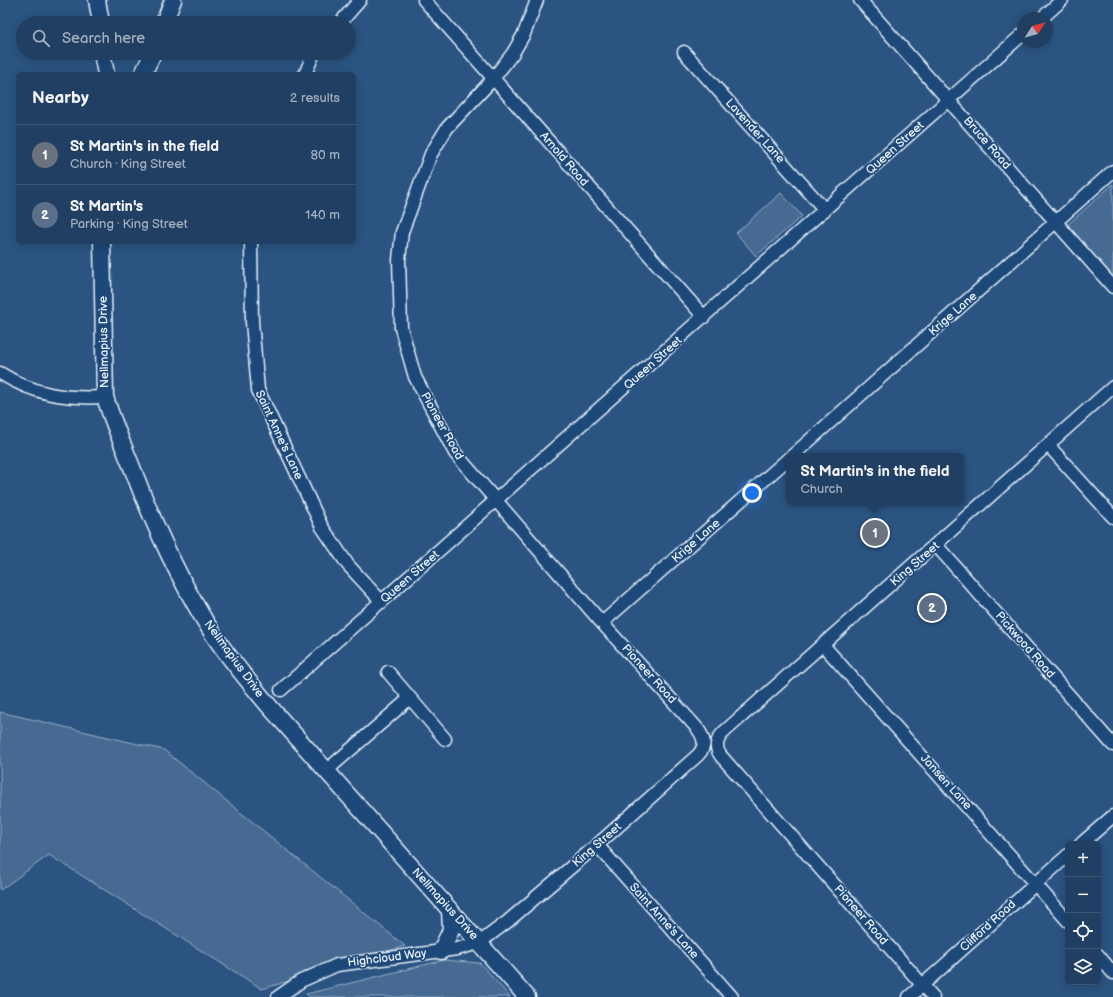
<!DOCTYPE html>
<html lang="en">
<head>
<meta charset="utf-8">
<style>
  :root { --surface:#203f62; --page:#284668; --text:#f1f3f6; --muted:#a2afbe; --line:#3d5877; --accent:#ff9aa2 }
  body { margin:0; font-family:"Balsamiq Sans",sans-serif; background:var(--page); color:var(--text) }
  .controls { position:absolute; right:12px; bottom:12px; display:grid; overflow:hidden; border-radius:6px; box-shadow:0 2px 10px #0003 }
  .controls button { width:36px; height:36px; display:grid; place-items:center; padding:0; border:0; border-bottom:1px solid var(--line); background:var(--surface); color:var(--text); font:20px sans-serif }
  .compass { position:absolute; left:1017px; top:12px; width:36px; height:36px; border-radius:50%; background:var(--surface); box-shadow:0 2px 10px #0003; rotate:54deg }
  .you { position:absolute; left:752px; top:493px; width:14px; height:14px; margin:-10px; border:3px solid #fff; border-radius:50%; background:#1a73e8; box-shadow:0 0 0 6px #1a73e833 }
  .badge { display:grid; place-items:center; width:26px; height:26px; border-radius:50%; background:var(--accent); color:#fff; font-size:13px; font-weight:700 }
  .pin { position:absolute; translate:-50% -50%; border:2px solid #fff; box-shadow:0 1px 4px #0006 }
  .popup { position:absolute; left:786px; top:453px; width:178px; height:52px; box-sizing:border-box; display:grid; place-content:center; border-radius:6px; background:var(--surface); filter:drop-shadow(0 1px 3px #0005); font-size:13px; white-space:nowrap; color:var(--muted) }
  .popup b { font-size:15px; color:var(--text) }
  .popup::after { content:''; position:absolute; left:50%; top:100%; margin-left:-8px; border:8px solid transparent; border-top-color:var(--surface) }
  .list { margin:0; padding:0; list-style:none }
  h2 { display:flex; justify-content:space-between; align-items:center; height:52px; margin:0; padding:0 16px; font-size:17px }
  h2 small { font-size:13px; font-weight:400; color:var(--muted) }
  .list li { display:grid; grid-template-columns:26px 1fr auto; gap:12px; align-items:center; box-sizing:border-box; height:60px; padding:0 16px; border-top:1px solid var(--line) }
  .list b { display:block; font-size:15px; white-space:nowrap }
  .list p { margin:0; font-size:13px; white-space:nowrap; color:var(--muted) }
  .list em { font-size:13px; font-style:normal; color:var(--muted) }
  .icon { flex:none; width:22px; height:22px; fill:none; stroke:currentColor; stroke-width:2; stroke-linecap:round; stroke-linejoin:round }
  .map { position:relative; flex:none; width:1113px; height:997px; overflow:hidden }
  .search { position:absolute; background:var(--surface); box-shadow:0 2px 10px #0003; left:16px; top:16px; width:340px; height:44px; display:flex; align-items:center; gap:10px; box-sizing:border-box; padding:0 14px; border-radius:22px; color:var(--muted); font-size:15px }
  .panel { position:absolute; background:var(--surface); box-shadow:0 2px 10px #0003; left:16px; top:72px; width:340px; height:172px; border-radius:6px }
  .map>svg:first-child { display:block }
  .green { fill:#476b93; stroke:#98aec6 }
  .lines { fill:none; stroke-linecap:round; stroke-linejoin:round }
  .street-casing { stroke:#e8f1f8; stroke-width:15 }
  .secondary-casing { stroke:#e8f1f8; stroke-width:19 }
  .street { stroke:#1f4a7a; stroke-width:12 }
  .secondary { stroke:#1f4a7a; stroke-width:16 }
  .labels { text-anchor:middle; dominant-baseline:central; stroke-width:3.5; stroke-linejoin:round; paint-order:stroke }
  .street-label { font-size:12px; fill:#e8f1f8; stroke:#1f4a7a }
</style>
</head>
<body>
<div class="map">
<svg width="1113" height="997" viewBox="0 0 1113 997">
  <rect width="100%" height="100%" fill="#2b5482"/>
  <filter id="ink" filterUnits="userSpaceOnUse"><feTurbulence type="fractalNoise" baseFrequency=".025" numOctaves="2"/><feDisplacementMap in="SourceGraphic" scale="8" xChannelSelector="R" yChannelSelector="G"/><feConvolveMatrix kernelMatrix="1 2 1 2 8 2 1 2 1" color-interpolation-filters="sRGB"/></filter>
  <g filter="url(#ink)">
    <path class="green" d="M1113 184V282L1064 228Z
      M781 193 802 216 756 256 736 233Z
      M0 712 164 750 405 946 262 989 49 855 0 890Z
      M444 960 480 963 510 997H309L306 994Z"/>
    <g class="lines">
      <defs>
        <path id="street" d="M424 0 704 317
          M860 0 1113 287
          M1042 18 1062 0
          M340 23 360 0
          M684 52 825 210
          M305 74 314 53
          M251 242 252 322 258 390 322 527 348 565 382 602
          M0 373C35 395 65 399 105 397
          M1048 445 1113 517
          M792 456 1113 171
          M936 545 1113 745
          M602 623 789 458
          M823 645 1068 921
          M388 672 445 739
          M281 690 1023 34
          M326 771 410 698
          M1081 844 1113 816
          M597 845 732 997
          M1098 955 1113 973
          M278 997 301 981 337 965 457 949 479 943 507 922 597 845 698 755C707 746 704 737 697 728L602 623 455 453 415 377 401 328 399 260 402 232 431 154 447 128 493 79 513 53 524 34 537 0
          M909 997 1068 855
          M933 997 721 756C714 747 717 739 724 732L1113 387"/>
        <path id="secondary" d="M97 0 101 23
          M164 23 173 0
          M102 53 106 74
          M143 74 153 53
          M102 242 105 397C112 420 122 443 131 465 153 523 180 582 213 634 230 660 250 683 269 706L527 997
          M441 951 451 930 450 910"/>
      </defs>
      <use href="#street" class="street-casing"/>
      <use href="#secondary" class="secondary-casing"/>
      <use href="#street" class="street"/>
      <use href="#secondary" class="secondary"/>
    </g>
  </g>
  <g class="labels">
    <g class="street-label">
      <text transform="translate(755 131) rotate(48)">Lavender Lane</text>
      <text transform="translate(987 143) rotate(49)">Bruce Road</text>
      <text transform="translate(895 148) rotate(-42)">Queen Street</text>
      <text transform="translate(564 159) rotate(49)">Arnold Road</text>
      <text transform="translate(953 314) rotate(-41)">Krige Lane</text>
      <text transform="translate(104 342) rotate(-91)">Nellmapius Drive</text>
      <text transform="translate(653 363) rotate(-42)">Queen Street</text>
      <text transform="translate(442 426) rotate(61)">Pioneer Road</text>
      <text transform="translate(279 435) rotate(65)">Saint Anne's Lane</text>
      <text transform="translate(696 541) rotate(-41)">Krige Lane</text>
      <text transform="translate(915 564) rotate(-41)">King Street</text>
      <text transform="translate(410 577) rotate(-41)">Queen Street</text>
      <text transform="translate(1025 645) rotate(49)">Pickwood Road</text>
      <text transform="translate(234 659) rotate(54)">Nellmapius Drive</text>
      <text transform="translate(649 674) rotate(48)">Pioneer Road</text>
      <text transform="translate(946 782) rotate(48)">Jansen Lane</text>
      <text transform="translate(597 845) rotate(-41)">King Street</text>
      <text transform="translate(445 904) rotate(48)">Nellmapius Drive</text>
      <text transform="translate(861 915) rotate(49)">Pioneer Road</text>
      <text transform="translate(664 921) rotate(48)">Saint Anne's Lane</text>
      <text transform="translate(988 926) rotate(-42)">Clifford Road</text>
      <text transform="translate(387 958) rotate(-7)">Highcloud Way</text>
    </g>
  </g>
</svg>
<div class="controls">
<button>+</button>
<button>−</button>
<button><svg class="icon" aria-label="locate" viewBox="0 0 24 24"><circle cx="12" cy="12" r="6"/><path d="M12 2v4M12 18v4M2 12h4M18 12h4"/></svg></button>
<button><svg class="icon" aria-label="layers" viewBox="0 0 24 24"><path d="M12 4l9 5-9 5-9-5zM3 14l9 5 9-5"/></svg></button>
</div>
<svg class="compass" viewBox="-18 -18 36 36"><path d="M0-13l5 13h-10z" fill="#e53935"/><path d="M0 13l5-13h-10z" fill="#a2afbe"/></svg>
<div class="you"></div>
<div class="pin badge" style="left:875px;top:533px;background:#6b7280">1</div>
<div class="popup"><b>St Martin's in the field</b>Church</div>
<div class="pin badge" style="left:932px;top:608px;background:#5c6f8a">2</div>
<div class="search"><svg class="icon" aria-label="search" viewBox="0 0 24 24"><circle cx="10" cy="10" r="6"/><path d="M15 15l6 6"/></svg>Search here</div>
<section class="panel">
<h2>Nearby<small>2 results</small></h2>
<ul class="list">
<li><span class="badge" style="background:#6b7280">1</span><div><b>St Martin's in the field</b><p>Church · King Street</p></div><em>80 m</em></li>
<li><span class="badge" style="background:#5c6f8a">2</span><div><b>St Martin's</b><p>Parking · King Street</p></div><em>140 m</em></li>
</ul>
</section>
</div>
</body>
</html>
